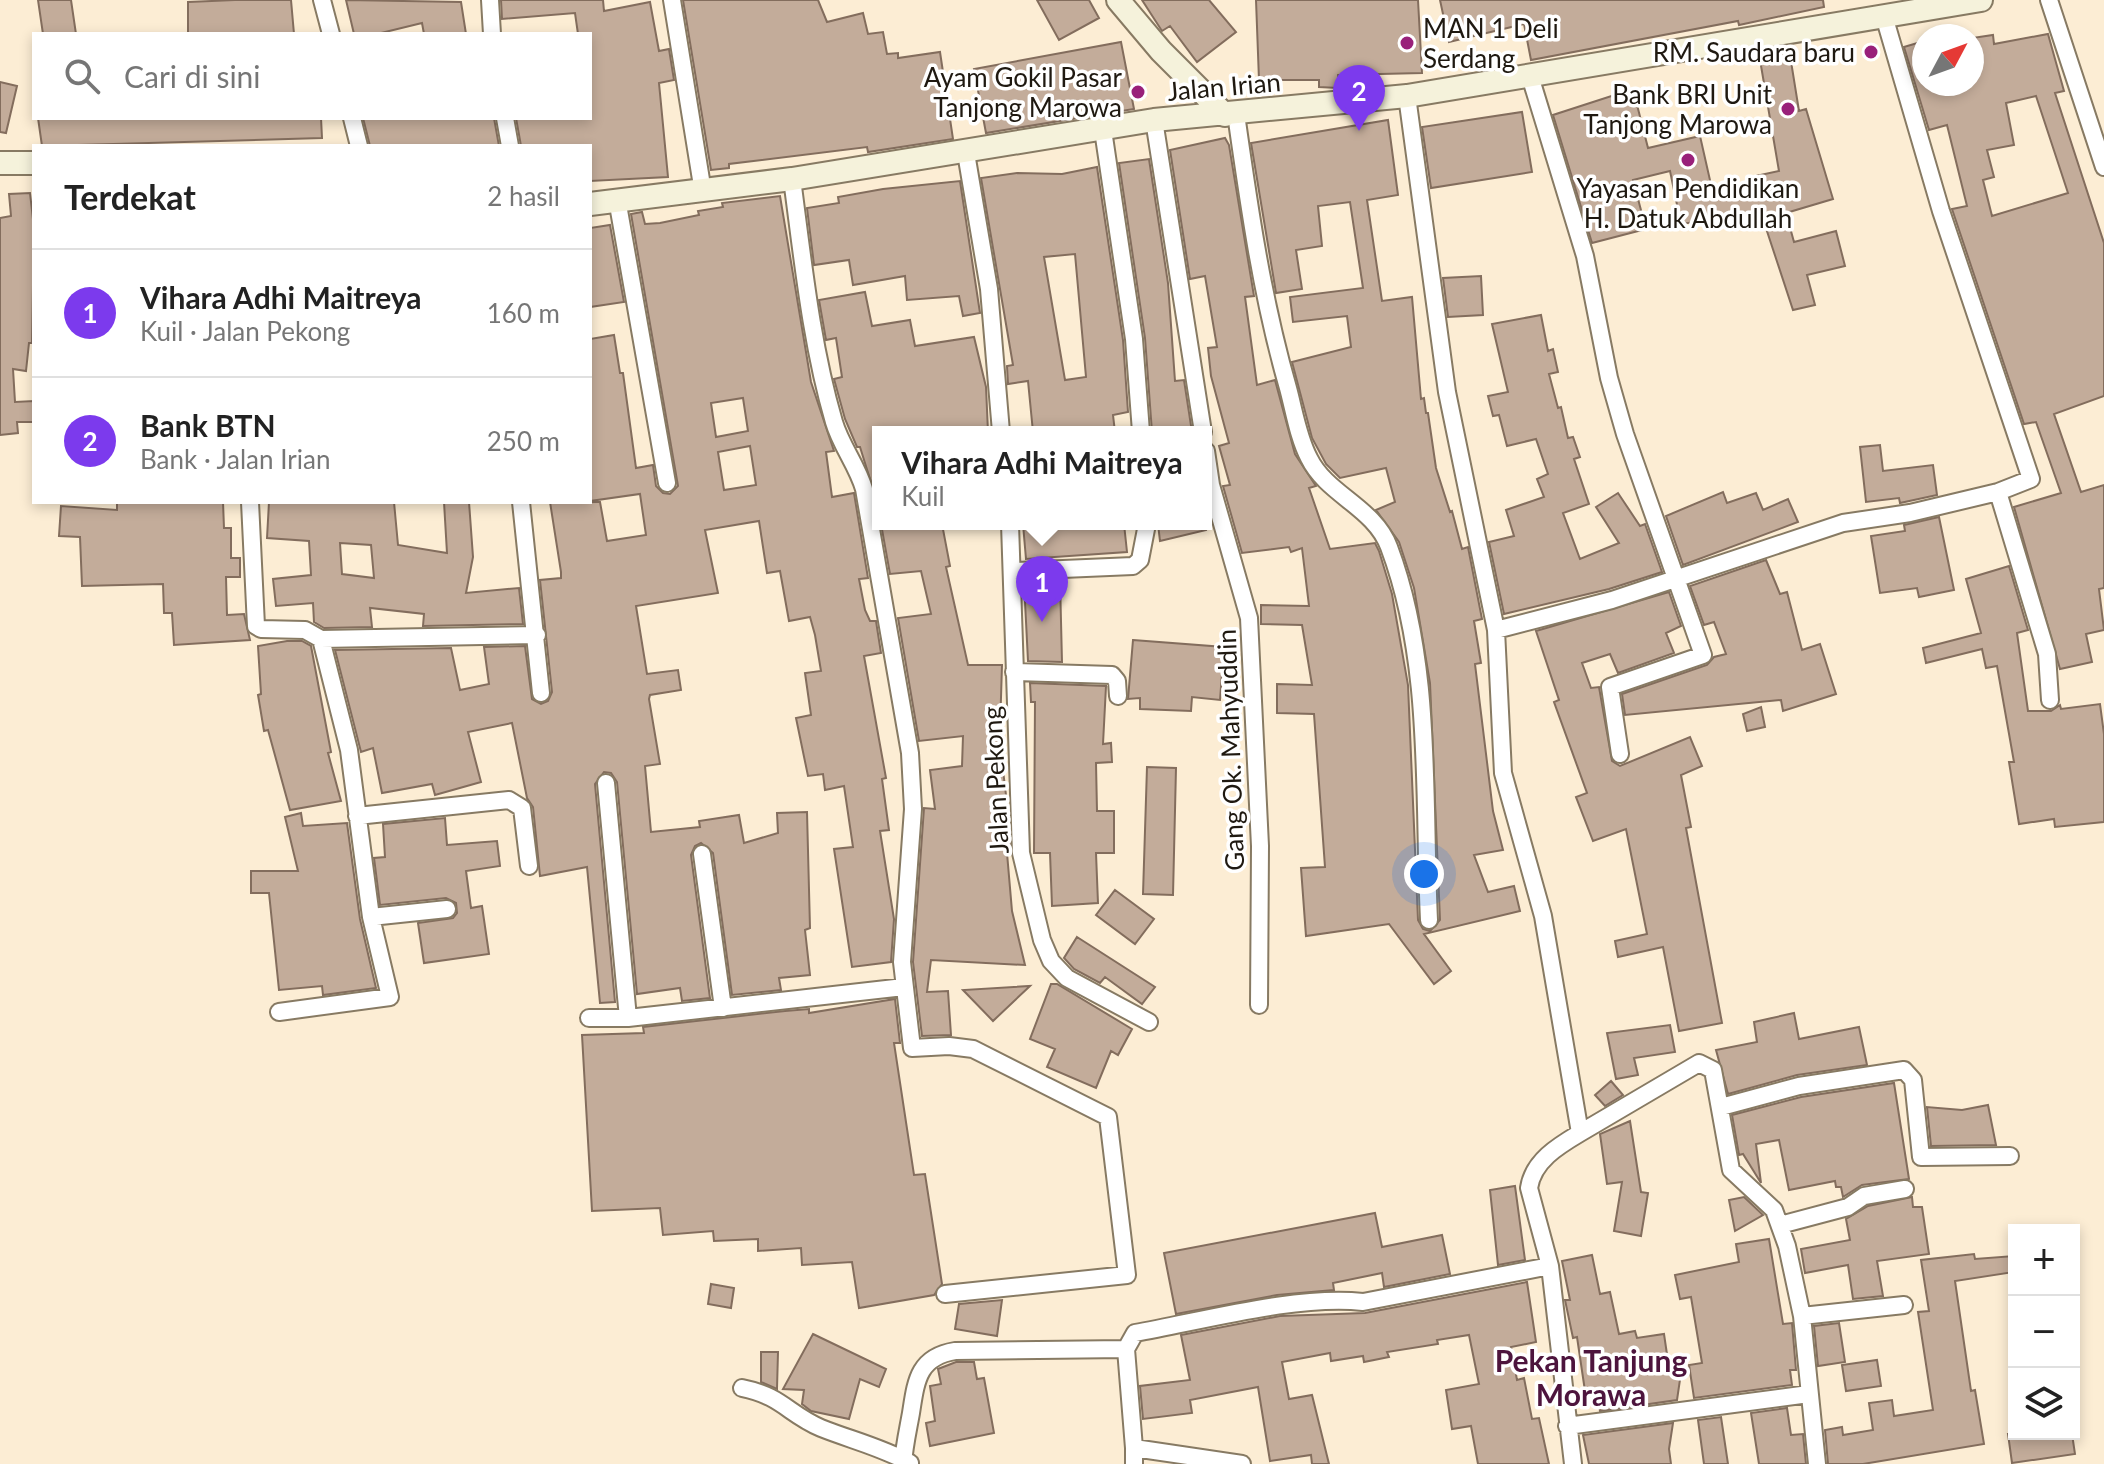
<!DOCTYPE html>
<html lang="id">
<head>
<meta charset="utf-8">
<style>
  :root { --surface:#fff; --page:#f6f6f6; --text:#222; --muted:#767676; --line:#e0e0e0; --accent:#7c3aed }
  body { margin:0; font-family:Lato,sans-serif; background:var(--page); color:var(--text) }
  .controls { position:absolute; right:24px; bottom:24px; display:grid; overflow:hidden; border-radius:0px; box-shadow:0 4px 12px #0003 }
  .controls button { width:72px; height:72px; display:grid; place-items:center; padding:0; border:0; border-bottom:2px solid var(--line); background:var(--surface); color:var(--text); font:40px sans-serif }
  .compass { position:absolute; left:1912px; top:24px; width:72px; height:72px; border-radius:50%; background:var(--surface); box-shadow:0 4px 12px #0003; rotate:49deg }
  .you { position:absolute; left:1424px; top:874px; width:28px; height:28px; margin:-20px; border:6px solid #fff; border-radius:50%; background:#1a73e8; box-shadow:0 0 0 12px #1a73e833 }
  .badge { display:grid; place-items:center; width:52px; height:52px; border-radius:50%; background:var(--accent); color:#fff; font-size:26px; font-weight:700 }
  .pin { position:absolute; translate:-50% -66px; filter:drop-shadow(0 2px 4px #0008) }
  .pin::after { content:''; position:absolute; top:42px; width:28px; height:24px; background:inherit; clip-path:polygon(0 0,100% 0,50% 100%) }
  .popup { position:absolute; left:872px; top:426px; width:340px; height:104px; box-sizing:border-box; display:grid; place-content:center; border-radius:0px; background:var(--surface); filter:drop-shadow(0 2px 6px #0005); font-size:26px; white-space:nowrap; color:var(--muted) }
  .popup b { font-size:30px; color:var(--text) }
  .popup::after { content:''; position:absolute; left:50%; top:100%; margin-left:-16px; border:16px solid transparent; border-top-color:var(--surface) }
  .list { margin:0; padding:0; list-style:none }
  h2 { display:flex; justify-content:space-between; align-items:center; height:104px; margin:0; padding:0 32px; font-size:34px }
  h2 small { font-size:26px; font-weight:400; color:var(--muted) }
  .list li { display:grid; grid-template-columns:52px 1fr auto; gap:24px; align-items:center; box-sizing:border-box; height:128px; padding:0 32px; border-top:2px solid var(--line) }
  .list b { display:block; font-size:30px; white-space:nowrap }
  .list p { margin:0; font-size:26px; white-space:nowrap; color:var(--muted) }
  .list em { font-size:26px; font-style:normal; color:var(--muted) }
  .icon { flex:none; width:44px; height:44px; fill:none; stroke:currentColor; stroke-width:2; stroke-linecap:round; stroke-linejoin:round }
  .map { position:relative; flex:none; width:2104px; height:1464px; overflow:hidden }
  .search { position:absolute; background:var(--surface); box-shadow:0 4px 12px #0003; left:32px; top:32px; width:560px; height:88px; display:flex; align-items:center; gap:20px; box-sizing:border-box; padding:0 28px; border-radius:0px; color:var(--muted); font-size:30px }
  .panel { position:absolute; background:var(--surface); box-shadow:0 4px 12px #0003; left:32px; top:144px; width:560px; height:360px; border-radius:0px }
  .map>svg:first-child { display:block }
  .building { fill:#c3ac9a; stroke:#836d5d; stroke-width:2; fill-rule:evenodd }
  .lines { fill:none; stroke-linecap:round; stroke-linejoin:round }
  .street-casing { stroke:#877a63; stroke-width:20 }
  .secondary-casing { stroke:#877a63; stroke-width:26 }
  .street { stroke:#fff; stroke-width:16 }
  .secondary { stroke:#f5f2db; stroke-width:22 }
  .poi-dot { fill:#99207a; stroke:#fff; stroke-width:3 }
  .labels { text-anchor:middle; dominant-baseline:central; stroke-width:7; stroke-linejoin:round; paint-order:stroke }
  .poi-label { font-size:26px; fill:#1f1911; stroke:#fff; text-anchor:end }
  .street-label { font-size:26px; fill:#1f1911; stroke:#fff }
  .quarter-label { font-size:30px; font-weight:bold; fill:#4d143d; stroke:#fff }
</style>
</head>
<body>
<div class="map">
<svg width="2104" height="1464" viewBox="0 0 2104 1464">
  <rect width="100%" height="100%" fill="#fcedd4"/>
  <path class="building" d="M38 0H71L76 34H43Z
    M235 0H291L294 34H188V2Z
    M346 0 461 2 466 34H424L422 23 377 34H354Z
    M501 0H603L604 11 650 2 659 51 669 49 674 80 659 83 668 177 590 181V146H521L516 118H590V34H578L575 13 502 19Z
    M683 0H818L827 22 863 13 868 34 883 32 887 54 898 53V58L940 52 953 139 868 152 867 147 729 164V168L711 170Z
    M1037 0H1089L1099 18 1059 40Z
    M1142 0H1209L1236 32 1197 62 1170 26 1162 31Z
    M1256 0H1418L1422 73 1338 75V88L1319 87V80H1259Z
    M1440 0H1823L1824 7 1739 25 1738 21 1531 60 1524 24 1449 42Z
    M2048 34 2064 91 2055 93 2104 243V396L2054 414 2081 492 2104 485V588L2099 589 2104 630 2086 634 2092 662 2060 669 2014 507 2061 493 2036 422 2024 424 1952 209 1967 206 1947 125 1929 130 1904 47 1924 41V84H1935L1936 88 1972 84V38L1993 35 1994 44ZM2036 96 2068 193 1992 216 1983 180 1994 177 1987 150 2014 145 2006 103Z
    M1121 42 1134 109 986 133 974 69Z
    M1789 49 1799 111 1806 109 1833 199 1786 213 1794 242 1836 231 1845 266 1807 275 1815 305 1793 310 1761 213 1681 224 1670 171 1633 180 1646 229 1592 243 1553 115 1633 89 1648 148 1700 136 1714 198 1755 192 1751 177 1779 171 1759 54Z
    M0 82 17 86 6 133 0 132Z
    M1522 112 1532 172 1431 188 1422 127Z
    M38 118H321L322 138 42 146Z
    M363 118H494L499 146H370Z
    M1388 120 1398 195 1367 200 1382 301 1412 297 1421 399 1424 398 1426 413H1428L1436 468 1450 512 1452 511 1462 549 1468 547 1482 619 1474 621 1481 663 1475 664 1493 811 1503 850 1474 855 1488 892 1514 886 1520 911 1424 934 1451 971 1434 984 1389 924 1306 936 1301 868 1325 867 1314 714 1277 713V684L1312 685 1302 625 1261 624V605L1309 606 1302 548 1291 552 1289 547 1242 553 1223 486 1230 485 1219 446 1229 443 1211 376 1208 348 1217 347 1205 276 1190 279 1170 150 1225 138 1229 145 1254 296 1245 297 1257 385 1275 380 1295 454 1316 486 1309 488 1330 549 1375 543 1379 551 1392 594 1408 685 1418 920 1423 929 1430 931 1440 920 1430 683 1414 588 1399 542 1376 510 1395 502 1386 468 1340 478 1326 464 1312 438 1292 362 1351 347 1347 316 1293 322 1290 297 1363 288 1350 202 1318 206 1322 246 1296 250 1302 289 1276 293 1251 143Z
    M1149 159 1168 283 1175 381 1184 380 1192 432H1152L1145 338 1119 163Z
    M1097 167 1123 340 1128 412 1113 415 1115 432H1033L1028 381 1008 384 1007 366 1013 365 981 178 1017 173 1062 174ZM1075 254 1086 377 1065 380 1044 257Z
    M960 181 980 313 963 316 959 296 907 300 905 276 853 285 849 260 814 265 807 208 839 203 838 197 883 189Z
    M30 193 34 228 32 343H29L26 371 13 369 15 402 34 401V422H17L18 433 0 435V218L11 216 9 194Z
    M780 196 811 382 834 451 826 452 832 497 854 493 868 578 859 579 865 610 870 621H876L881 653 864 656 886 778 882 779 889 830 880 831 894 919 891 962 852 967 834 849 853 847 844 786 825 790 823 774 808 776 796 718 811 715 805 673 821 671 815 635 810 617 789 621 780 571 767 573 759 521 705 530 718 593 636 606 647 674 678 670 681 690 650 695 649 699 660 764 645 766 651 832 700 827 699 821 739 815 744 843 778 833 777 813 807 812 810 928 805 930 810 975 779 978 781 990 732 995 713 853 701 843 695 846 691 855 710 998 682 1001 680 988 637 994 617 782 611 773 604 772 595 784 615 1002 600 1003 587 867 540 876 533 807 527 798 512 723 468 732 481 782 435 795 432 784 382 793 373 748 361 752 335 650 451 648 460 690 489 684 484 647 525 646 532 699 541 704 548 701 552 692 540 580 561 578V572L550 502H600L607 541 646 535 640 494 590 501V339L614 335 620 373H623L636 468 653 465 656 486 663 493 670 494 678 486 631 214 642 212 645 224 660 223 699 215 698 211 723 207 722 203ZM743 398 748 431 716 437 711 403ZM750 446 756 485 724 490 718 452Z
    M610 225 624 302 590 307V228Z
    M1481 276 1483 315 1448 317 1443 278Z
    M865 292 872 326 910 320 915 346 974 337 986 387 988 432H878V505L860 447H857L845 419 834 379 842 377 836 338 826 340 819 300Z
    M1541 315 1548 351 1553 349 1558 372 1549 374 1558 408 1561 407 1568 438 1573 437 1580 457 1574 459 1589 504 1563 513 1580 559 1619 543 1596 507 1618 493 1640 526 1645 524 1662 572 1609 589 1504 614 1489 542 1514 536 1506 510 1544 497 1537 479 1548 474 1536 439 1507 446 1499 415 1493 416 1488 396 1508 392 1492 324Z
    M1880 445 1883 471 1933 465 1937 495 1900 503 1899 498 1866 502 1860 447Z
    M1723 492 1727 503 1756 493 1763 510 1788 499 1798 522 1683 565 1666 516Z
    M117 502H223L224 528H231V558H240V577H226L227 615 244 614 250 640 174 645 172 613H164L163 584 82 586 80 537 59 536 61 506 117 510Z
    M269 502H394L398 545 447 553 444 502H469L473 557 466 593 519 588 523 624 423 626 424 614 370 608 372 627 324 628 314 622 313 603 276 606 273 579 311 575 309 541 267 538ZM340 543 371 545 374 578 342 574Z
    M1939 517 1954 590 1919 597 1917 588 1880 593 1871 536 1905 531 1904 525Z
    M881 524H942L950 566 946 567 968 665H1002L999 762H1002L1009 820 1010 853H1007L1012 911 1025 965 931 960 927 992 948 991 951 1035 922 1036 913 962 924 808 935 809 930 770 962 766 963 736 919 741 898 618 931 614 921 571 890 574Z
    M1023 524H1124L1127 552 1026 559Z
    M1158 524H1205L1206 530 1160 541Z
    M1766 560 1780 594 1787 592 1802 650 1820 644 1836 694 1783 711 1781 700 1625 715 1622 694 1707 665 1714 657 1726 654 1714 622 1704 625 1690 586Z
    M2009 566 2028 630 2017 633 2028 711H2051L2060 705 2061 709 2100 704 2104 734V822L2055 827 2054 819 2019 824 2009 762H2014L1997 666 1986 668 1982 649 1926 663 1923 648 1981 633 1966 579Z
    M1060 580 1062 662 1028 661 1024 582Z
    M1669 592 1681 626 1666 633 1674 653 1618 673 1610 654 1582 663 1591 688 1599 687 1612 761 1620 766 1690 737 1702 766 1681 775 1691 827 1686 828 1722 1023 1679 1031 1663 947 1618 957 1615 941 1647 934 1626 829 1593 841 1576 797 1587 793 1554 702 1559 700 1536 631Z
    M1133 640 1224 647 1220 700 1192 697 1191 711 1140 709V698L1128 699Z
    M287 641H302L311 646 331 752 328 753 341 801 290 810 268 730 264 731 258 695 261 694 258 646Z
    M1030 683 1106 686 1103 744 1111 743 1112 762 1096 763 1097 811H1114V853H1096L1098 903 1052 906 1050 853H1034L1035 702H1031Z
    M1761 707 1765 727 1747 731 1743 714Z
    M1147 767 1176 768 1173 895 1143 894Z
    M301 813 303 826 347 823 360 919 376 988 323 995 322 986 279 990 269 893H251V871H298L285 817Z
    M445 818 447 845 497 841 500 866 466 871 471 908 482 906 489 954 424 963 418 923 453 918 457 913 456 903 446 898 380 905 374 858 385 857 383 824Z
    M1115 890 1154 919 1135 944 1096 915Z
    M1077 937 1155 987 1142 1004 1105 977 1100 983 1074 969 1064 958Z
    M1051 984H1057L1132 1029 1118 1055 1111 1051 1096 1088 1047 1067 1055 1049 1030 1039Z
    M1030 986 993 1021 963 990Z
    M895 999 900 1043H894L914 1175 925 1174 942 1284 934 1295 859 1308 852 1262 802 1265 801 1248 758 1251V1239L714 1241 713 1231 663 1235 660 1208 592 1211 582 1035 644 1033 643 1027 785 1011 809 1009V1013Z
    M1794 1013 1799 1039 1859 1027 1867 1065 1797 1075 1728 1094 1716 1050 1757 1042 1754 1022Z
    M1670 1025 1675 1052 1634 1058 1638 1075 1616 1079 1607 1033Z
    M1611 1081 1623 1095 1605 1106 1595 1095Z
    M1894 1083 1909 1179 1862 1185 1843 1197 1841 1187H1836L1835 1181 1789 1190 1779 1140 1756 1144 1761 1183 1743 1154 1739 1155 1732 1115 1801 1097Z
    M1988 1105 1996 1145 1931 1146 1927 1107 1962 1110Z
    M1630 1121 1641 1192 1648 1193 1641 1236 1614 1231 1622 1182 1607 1184 1600 1134Z
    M1515 1186 1525 1260 1498 1265 1490 1190Z
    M1744 1197 1763 1215 1735 1231 1729 1200Z
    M1912 1197 1913 1207H1922L1929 1254 1877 1261 1883 1296 1853 1299 1848 1265 1805 1273 1801 1249 1850 1240 1846 1219 1868 1206Z
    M1375 1213 1382 1247 1442 1235 1450 1274 1384 1287 1382 1273 1333 1283 1334 1290 1277 1295 1176 1314 1164 1253Z
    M1769 1239 1783 1324 1792 1323 1796 1370H1790L1792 1385 1694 1398 1689 1365 1702 1363 1691 1297 1680 1299 1675 1275 1739 1262 1736 1244Z
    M1974 1254 1975 1259 2014 1256V1272L1955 1281 1971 1391 1975 1390 1984 1444 1863 1464H1828L1825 1430 1842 1427 1843 1435 1873 1430 1869 1403 1892 1400 1894 1416 1933 1410 1918 1312 1929 1311 1921 1260Z
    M1592 1255 1600 1294 1610 1292 1619 1334 1635 1331 1637 1338 1664 1334 1669 1368 1682 1366 1677 1400 1600 1411 1596 1389 1585 1391 1577 1337 1573 1338 1565 1300H1570L1562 1261Z
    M1527 1282 1536 1342 1511 1347 1517 1380 1524 1378 1532 1419 1539 1418 1549 1464H1478L1471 1426 1452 1429 1446 1390 1479 1384 1469 1335 1437 1340 1438 1344 1387 1352 1389 1357 1364 1362 1363 1356 1331 1361 1330 1353 1282 1362 1289 1399 1312 1395 1329 1464H1312L1311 1455 1270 1461 1258 1387 1190 1400 1192 1413 1143 1419 1140 1386 1190 1380 1181 1335 1280 1316 1365 1313Z
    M711 1284 734 1288 731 1308 708 1304Z
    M1002 1300 997 1336 955 1329 959 1304Z
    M1839 1323 1845 1362 1818 1366 1814 1326Z
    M813 1334 886 1369 879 1387 860 1379 849 1419 811 1411 802 1404 804 1390 783 1389Z
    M761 1352H778L777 1389 761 1382Z
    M1877 1360 1881 1386 1846 1391 1842 1365Z
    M956 1362H974L977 1379 984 1378 994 1433 930 1446 926 1423 935 1421 930 1386 941 1384 938 1369Z
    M1787 1408 1791 1435 1803 1434 1806 1464H1759L1751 1413Z
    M1721 1417 1728 1464H1704L1698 1420Z
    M1673 1423 1669 1449 1671 1464H1589L1583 1435Z
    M2008 1434H2072L2075 1454 2012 1463Z"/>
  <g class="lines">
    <defs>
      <path id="street" d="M322 0 331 34
        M490 0 492 34
        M672 0 703 192
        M2049 0 2104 167
        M1530 76 1585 256 1609 378 1625 434 1703 655 1610 687 1620 754
        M1407 96 1447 392 1496 630 1503 773 1543 916 1580 1133C1558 1146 1533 1161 1529 1188L1550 1266 1573 1464
        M1236 114C1249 206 1262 298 1288 388 1294 410 1298 437 1309 458 1327 495 1374 507 1389 547 1433 664 1423 797 1429 920
        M352 118 359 146
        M505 118 510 146
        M1154 120 1203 432
        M1103 130 1134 339 1141 432
        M966 153 989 289 1001 432
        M792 179C803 261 811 343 834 422 841 446 857 465 864 489L910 753 913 809 902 962 912 1048 949 1046 973 1049 1108 1117 1127 1275 945 1294
        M617 199 667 483
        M1206 451 1211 485 1249 618 1260 846 1259 1005
        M1998 492 2047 654 2050 700
        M250 502 256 626 261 629 305 630 321 639
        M521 502 541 693
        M1010 524 1021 853 1042 940 1051 961 1067 978 1149 1022
        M1014 571 1133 566 1140 560 1147 524
        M1496 630 1612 600 1843 523 1910 513 1998 492 2031 479 1941 211 1884 16
        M1014 672 1112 675 1117 681 1118 696
        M606 783 628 1018
        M357 816 509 800 522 808 529 866
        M702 854 723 1008
        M371 917 447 909
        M279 1012 390 997 371 917 349 750 321 639 537 635
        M589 1018H628L904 987
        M1721 1107 1799 1086 1904 1070 1913 1080 1921 1157 2010 1156
        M1580 1133 1699 1063 1713 1070 1731 1170 1774 1210 1787 1246 1802 1316 1817 1464
        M1780 1225 1848 1207 1864 1196 1905 1189
        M1802 1316 1904 1305
        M742 1388C782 1396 788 1414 821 1428 851 1440 881 1447 910 1463
        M1567 1426 1809 1394
        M903 1464C904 1447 908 1430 911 1413 916 1381 918 1357 955 1351L1126 1349
        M1134 1464V1448
        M1242 1464 1134 1448 1126 1349 1135 1333C1203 1321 1295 1295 1363 1302L1550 1266"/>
      <path id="secondary" d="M1118 0 1161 51 1225 115
        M0 163H34
        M590 204 792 179 1154 120 1407 96 1981 0"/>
    </defs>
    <use href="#street" class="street-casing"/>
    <use href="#secondary" class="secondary-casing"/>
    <use href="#street" class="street"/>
    <use href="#secondary" class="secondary"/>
  </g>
  <g class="poi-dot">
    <circle cx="1407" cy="43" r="8"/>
    <circle cx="1871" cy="52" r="8"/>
    <circle cx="1138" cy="92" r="8"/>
    <circle cx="1788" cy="109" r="8"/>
    <circle cx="1688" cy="160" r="8"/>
  </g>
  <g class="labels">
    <g class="poi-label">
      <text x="1423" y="28" text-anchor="start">MAN 1 Deli<tspan x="1423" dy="30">Serdang</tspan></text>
      <text x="1855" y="52">RM. Saudara baru</text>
      <text x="1122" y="77">Ayam Gokil Pasar<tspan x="1122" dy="30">Tanjong Marowa</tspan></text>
      <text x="1772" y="94">Bank BRI Unit<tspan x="1772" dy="30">Tanjong Marowa</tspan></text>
      <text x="1688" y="188" text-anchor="middle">Yayasan Pendidikan<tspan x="1688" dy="30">H. Datuk Abdullah</tspan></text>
    </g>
    <g class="street-label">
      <text transform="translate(1224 86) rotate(-5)">Jalan Irian</text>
      <text transform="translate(1230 750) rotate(-92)">Gang Ok. Mahyuddin</text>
      <text transform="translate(995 780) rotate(-93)">Jalan Pekong</text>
    </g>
    <g class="quarter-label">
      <text x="1591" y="1360">Pekan Tanjung<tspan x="1591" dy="34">Morawa</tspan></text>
    </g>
  </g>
</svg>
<div class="controls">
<button>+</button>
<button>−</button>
<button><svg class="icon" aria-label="layers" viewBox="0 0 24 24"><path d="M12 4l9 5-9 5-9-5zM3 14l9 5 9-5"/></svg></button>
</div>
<svg class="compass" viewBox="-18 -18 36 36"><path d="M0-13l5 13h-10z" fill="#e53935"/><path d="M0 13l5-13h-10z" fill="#767676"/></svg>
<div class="you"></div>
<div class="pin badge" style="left:1042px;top:622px">1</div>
<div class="popup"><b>Vihara Adhi Maitreya</b>Kuil</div>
<div class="pin badge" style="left:1359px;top:131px">2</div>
<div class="search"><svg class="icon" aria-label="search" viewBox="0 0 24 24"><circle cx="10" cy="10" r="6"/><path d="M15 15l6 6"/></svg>Cari di sini</div>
<section class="panel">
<h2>Terdekat<small>2 hasil</small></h2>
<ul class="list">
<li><span class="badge">1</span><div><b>Vihara Adhi Maitreya</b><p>Kuil · Jalan Pekong</p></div><em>160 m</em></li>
<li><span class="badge">2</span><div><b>Bank BTN</b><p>Bank · Jalan Irian</p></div><em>250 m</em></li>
</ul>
</section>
</div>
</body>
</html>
